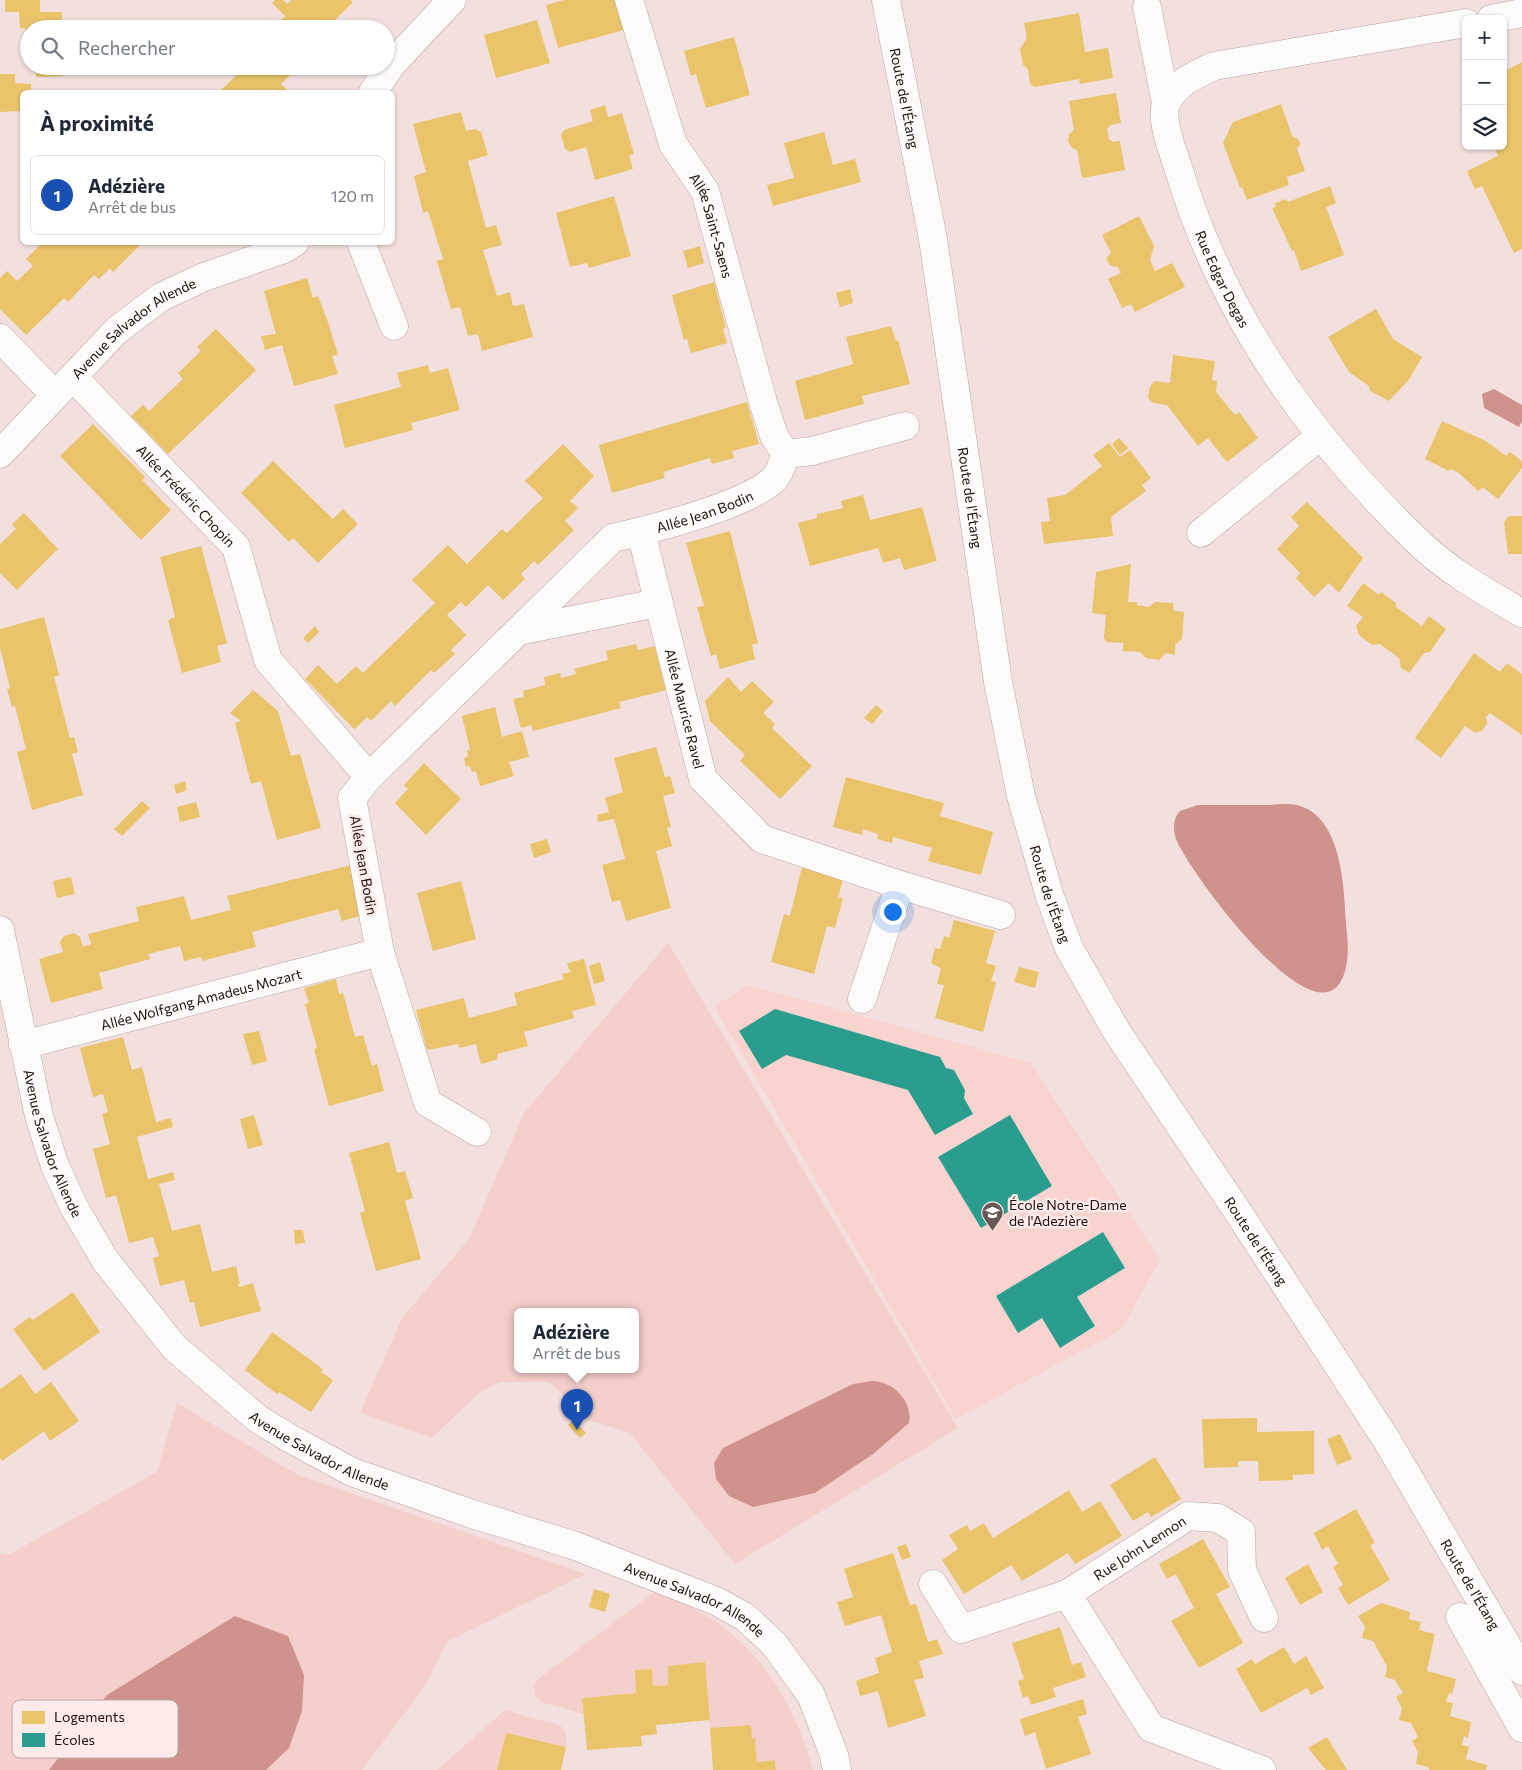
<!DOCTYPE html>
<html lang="fr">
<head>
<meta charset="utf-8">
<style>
  :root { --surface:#fff; --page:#f6f6f7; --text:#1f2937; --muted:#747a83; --line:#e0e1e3; --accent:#0b8043 }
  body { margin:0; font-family:Commissioner,sans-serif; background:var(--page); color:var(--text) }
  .controls { position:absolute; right:15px; top:15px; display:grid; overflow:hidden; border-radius:8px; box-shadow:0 1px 4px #0004 }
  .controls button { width:45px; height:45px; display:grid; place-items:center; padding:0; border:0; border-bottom:1px solid var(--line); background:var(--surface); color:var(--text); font:25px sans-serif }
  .you { position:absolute; left:892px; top:911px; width:18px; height:18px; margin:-12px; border:4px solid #fff; border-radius:50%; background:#1a73e8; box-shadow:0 0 0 8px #1a73e833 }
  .badge { display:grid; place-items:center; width:32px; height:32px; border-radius:50%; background:var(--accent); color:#fff; font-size:16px; font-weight:700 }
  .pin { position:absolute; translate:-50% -41px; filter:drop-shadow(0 1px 2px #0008) }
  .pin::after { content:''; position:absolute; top:26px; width:18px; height:15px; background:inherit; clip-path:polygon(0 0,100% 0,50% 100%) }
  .popup { position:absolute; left:514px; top:1308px; width:125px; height:65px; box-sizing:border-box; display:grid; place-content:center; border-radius:8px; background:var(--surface); filter:drop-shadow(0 1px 4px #0005); font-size:16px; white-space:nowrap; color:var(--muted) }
  .popup b { font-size:19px; color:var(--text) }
  .popup::after { content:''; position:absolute; left:50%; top:100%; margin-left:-10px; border:10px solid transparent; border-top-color:var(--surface) }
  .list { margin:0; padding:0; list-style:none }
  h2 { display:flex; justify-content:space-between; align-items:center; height:65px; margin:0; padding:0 20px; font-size:21px }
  h2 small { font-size:16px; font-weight:400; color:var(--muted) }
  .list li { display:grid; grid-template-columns:32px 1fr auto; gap:15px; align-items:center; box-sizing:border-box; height:80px; margin:0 10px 10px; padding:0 10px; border:1px solid var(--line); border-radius:8px }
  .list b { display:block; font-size:19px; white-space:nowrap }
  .list p { margin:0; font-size:16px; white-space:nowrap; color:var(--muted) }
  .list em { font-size:16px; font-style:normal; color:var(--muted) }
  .icon { flex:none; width:28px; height:28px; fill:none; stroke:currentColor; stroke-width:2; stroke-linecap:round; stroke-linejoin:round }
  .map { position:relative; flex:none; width:1522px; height:1770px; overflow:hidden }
  .search { position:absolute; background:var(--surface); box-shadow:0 1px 4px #0004; left:20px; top:20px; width:375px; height:55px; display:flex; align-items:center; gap:12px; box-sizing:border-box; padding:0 18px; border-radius:28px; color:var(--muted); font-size:19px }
  .panel { position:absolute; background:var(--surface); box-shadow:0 1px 4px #0004; left:20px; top:90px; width:375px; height:155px; border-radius:8px }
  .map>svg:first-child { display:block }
  .built { fill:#f8d3cf }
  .green { fill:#f5cfcb; fill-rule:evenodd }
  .water { fill:#d0928c }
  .homes { fill:#e9c46a }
  .schools { fill:#2a9d8f }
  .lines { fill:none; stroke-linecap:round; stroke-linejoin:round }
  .minor-casing { stroke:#b5a5a4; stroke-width:29 }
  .minor { stroke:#fdfafa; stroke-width:28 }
  .labels { text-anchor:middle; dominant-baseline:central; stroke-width:5; stroke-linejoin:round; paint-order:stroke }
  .street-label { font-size:14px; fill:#1c0e0c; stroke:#fdebe9 }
  .poi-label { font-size:14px; fill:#1c0e0c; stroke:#fdebe9; text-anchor:start }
  .key { fill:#fdebe9; stroke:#baa9a7; stroke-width:1 }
  .key-label { font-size:14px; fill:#1c0e0c }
</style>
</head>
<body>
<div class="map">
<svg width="1522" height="1770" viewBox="0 0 1522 1770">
  <rect width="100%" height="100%" fill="#f3e0de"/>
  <path class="built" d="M749 985 1031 1063 1160 1260 1122 1329 956 1419 714 1006Z"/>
  <path class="green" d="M668 943 958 1428 735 1564 630 1433 589 1420 549 1382H500L480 1392 432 1438 360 1413 402 1318 469 1239 524 1113ZM518 1311H636V1369H518Z
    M177 1403 298 1475 586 1574 448 1641 423 1689 362 1770H0V1553L8 1555 157 1472Z
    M656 1591C742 1623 789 1683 813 1770H776L775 1760 757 1762 755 1739H752L751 1725 710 1728 705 1662 668 1666V1685L653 1686 652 1669 635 1670 636 1693 582 1698 583 1714 541 1702 536 1697 534 1685 538 1679Z
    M505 1710 561 1726 566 1732V1747L521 1737 497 1770H437Z"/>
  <path class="water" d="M1494 389 1522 405V421L1519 427 1484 408 1482 394Z
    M1198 805C1221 805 1244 805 1266 805 1276 805 1287 803 1297 805 1342 816 1344 887 1346 923 1347 935 1349 949 1347 961 1332 1068 1188 871 1176 839 1173 830 1173 818 1180 811Z
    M872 1381C893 1381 913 1401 909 1423L873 1454 815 1493 753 1507 729 1496 716 1479 714 1463 723 1448 853 1384Z
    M235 1616 288 1636 304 1675 302 1711 289 1748 266 1770H49L107 1695Z"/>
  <path class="homes" d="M5 0H40V12H62V29H29V61H26L25 28H20L19 12H5Z
    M275 0H283L287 4 291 0H351L353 2 326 29H272L285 16 272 3Z
    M564 0H616L624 30 558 48 546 5Z
    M1079 13 1085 52 1108 48 1113 78 1080 84 1079 79 1035 87 1030 84 1028 69 1023 65 1020 49 1027 38 1024 23Z
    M537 20 550 63 496 78 484 35Z
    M734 37 750 95 706 108 696 74 691 76 684 51Z
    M1522 62V249L1514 253 1482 186 1475 189 1467 171 1498 156 1494 146H1503V72Z
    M36 66H62V76L36 77Z
    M246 66H299L281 84 287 90 285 92H219Z
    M0 74H15V83L31 84V92H22V111L0 112Z
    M1116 93 1121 123 1110 125 1107 129 1109 139 1113 142 1120 141 1125 170 1082 178 1077 150 1072 148 1068 141 1069 134 1074 130 1069 101Z
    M1281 104 1292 136 1298 139 1300 144 1297 149 1305 171 1287 177 1289 185 1247 200 1242 187 1240 188 1223 143 1233 122Z
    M605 105 608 117 622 113 634 154 629 155 633 169 595 180 586 147 570 152 565 149 561 135 564 130 593 121 590 110Z
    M461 112 466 131 475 129 481 132 488 155 468 161 486 228 496 225 502 245 483 250 497 296 510 292 513 306 524 304 533 337 482 351 478 334 468 336 460 307 451 309 437 261 443 259 428 211 423 213 414 176 426 172 413 124Z
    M824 132 833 165 855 159 861 182 773 206 767 185 794 178 784 143Z
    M1330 186 1336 203 1326 207 1344 255 1301 271 1294 250 1292 251 1272 208 1276 207 1275 203 1286 199 1288 202Z
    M614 196 631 256 589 268 587 263 570 267 556 213Z
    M1139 216 1154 246 1150 260 1155 271 1172 263 1185 287 1135 312 1131 304 1122 308 1108 279 1121 273 1118 267 1111 266 1106 259 1111 253 1102 235Z
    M43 242H143L113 272 110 268 99 279 94 275 68 302 64 298 26 335 0 309V278L7 271 17 281 33 266 26 259Z
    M700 246 704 263 688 268 683 251Z
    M307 278 313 298 318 296 329 325 338 355 332 356 338 374 294 386 282 345 265 350 261 336 276 334 264 291Z
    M714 282 726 328 723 329 727 343 691 353 687 339 684 340 672 295Z
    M850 289 853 303 840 307 836 293Z
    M1376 309 1393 339 1422 357 1408 381 1389 401 1370 391 1369 386 1349 372 1328 337Z
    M891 326 896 341 898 340 910 384 862 396 864 404 805 420 795 381 853 364 846 337Z
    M216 329 256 370 168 454 131 416 143 405 149 411 183 379 178 373 201 351 197 347Z
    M1173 355 1215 361 1212 380 1217 381 1216 392 1235 415 1239 412 1258 438 1227 462 1208 438 1198 446 1167 405 1153 403 1148 398 1150 386 1155 381 1170 383Z
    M428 365 430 373 448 368 460 410 411 423 413 430 345 448 334 405 401 387 397 373Z
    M747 402 759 444 732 451 734 458 712 464 710 458 663 472 665 478 612 493 599 445Z
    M1442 421 1486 441 1506 456 1510 452 1522 461V468L1498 499 1483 487 1478 491 1459 473 1451 469 1449 471 1425 459Z
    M93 424 145 477 142 480 171 510 141 540 60 456Z
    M1119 438 1128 448 1120 455 1112 444Z
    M1109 443 1120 457 1130 450 1151 478 1142 485 1146 491 1111 517 1113 536 1044 544 1041 522 1050 521 1047 498 1065 495 1102 466 1093 455Z
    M563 444 594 476 570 501 578 508 565 521 574 530 538 565 534 561 521 574 525 579 503 600 488 585 466 607 461 602 447 615 466 635 451 650 455 654 434 673 431 670 395 706 391 701 371 721 367 717 355 729 353 728 305 679 318 665 337 684 356 666 363 673 435 603 412 580 448 545 467 564 502 529 507 533 543 498 525 481Z
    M273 461 333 519 343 509 358 524 318 563 293 538 289 542 241 493Z
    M863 495 870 520 922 507 937 561 904 570 900 558 883 563 878 548 810 566 798 523 817 518V514L843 508 841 501Z
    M1307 502 1363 558 1339 593 1329 583 1314 597 1296 578 1300 573 1277 549 1299 526 1291 517Z
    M24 513 58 549 17 590 0 573V544L16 529 12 524Z
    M1509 516H1522V554H1508L1504 522Z
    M730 531 758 643 752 645 755 659 720 669 716 654 711 656 697 607 704 606 686 543Z
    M201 546 227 643 217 646 221 662 182 673 168 620 175 617 160 557Z
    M1131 564 1128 602H1137V605L1149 607 1155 602 1173 603 1174 611 1184 612 1182 639 1175 645V655L1166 653 1159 660 1146 658 1140 652 1123 651V643L1106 642 1104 637 1106 615 1092 613 1096 572Z
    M1363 583 1379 595 1381 592 1396 603V607L1422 626 1429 616 1446 629 1430 652 1424 653 1409 673 1401 668 1399 658 1380 644 1372 645 1359 635 1356 626 1363 617 1347 606Z
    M44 617 59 675 54 677 70 738 74 737 78 752 72 754 83 795 32 810 17 752 26 749 15 706 12 707 7 689 10 688 0 648V629Z
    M315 626 319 632 308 643 303 638Z
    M636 644 638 650 655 646 667 690 619 702 621 708 533 731 531 725 521 728 513 699 524 697 523 691 545 685 544 677 560 673 561 678 576 674 574 669 608 660 606 651Z
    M1474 653 1500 672 1507 663 1522 674V735L1490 713 1486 717 1487 723 1483 730 1475 733 1465 726 1441 758 1415 738Z
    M728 677 741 692 752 681 774 702 763 713 775 724 772 728 812 766 780 799 740 761 745 755 710 721 705 701Z
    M253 690 278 711 291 756 300 754 321 828 277 840 261 781 251 784 235 723 241 721 230 713Z
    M876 705 883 711 872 724 864 718Z
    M495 707 502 737 522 731 529 757 509 762 514 776 480 786 476 771 472 772 470 766 466 767 464 758 468 757 467 751 470 750 462 716Z
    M656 747 665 777 670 776 675 793 663 796 671 827 667 828 672 846 656 851 671 908 626 921 620 900 612 902 602 865 625 859 614 819 598 822 597 815 609 812 605 798 623 792 614 758Z
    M424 763 461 799 426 835 395 803 408 789 404 785Z
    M846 777 944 803 940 816 993 832 981 875 928 861 932 848 893 837 892 843 877 839 878 834 863 829 862 835 833 827Z
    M185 781 187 790 176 794 174 785Z
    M142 801 150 808 122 836 114 829Z
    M196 802 200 817 180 822 177 807Z
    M547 839 551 852 534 858 530 844Z
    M351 865 364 915 342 921 338 909 252 932 256 947 202 961 201 957 184 961 180 946 148 954 150 959 99 973 103 989 51 1003 39 959 63 952 60 942 64 936 74 933 80 937 83 947 91 944 88 934 139 921 136 907 184 896 191 920 231 910 227 896Z
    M802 867 843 879 838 898H843L835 928 827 926 814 974 771 962 784 914 790 916Z
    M71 877 75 894 57 898 53 881Z
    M461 881 476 939 433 951 417 893Z
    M954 920 995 931 986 963 996 966 991 981 996 982 983 1032 935 1018 944 985 937 984 941 968 931 963 935 948 940 949 944 936 949 938Z
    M584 959 596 1005 572 1011 574 1018 524 1032 528 1046 497 1054 498 1059 481 1064 476 1044 459 1048 458 1044 427 1050 416 1010 464 998 469 1018 517 1005 514 993 564 979 562 974 570 972 567 963Z
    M600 962 605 981 594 984 589 966Z
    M1019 967 1039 972 1035 988 1014 982Z
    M336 979 339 994 343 993 355 1037 363 1035 372 1066 377 1064 384 1091 329 1106 314 1049 317 1048 305 1004 309 1003 304 988Z
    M259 1031 267 1061 252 1065 243 1034Z
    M123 1037 132 1070 142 1067 156 1122 171 1118 173 1127 137 1137 148 1179 173 1172 175 1180 159 1184 172 1231 200 1224 212 1272 236 1266 240 1284H238L239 1287 253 1283 261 1311 200 1327 194 1302 190 1303 184 1280 160 1286 153 1258 159 1256 153 1237 129 1243 116 1195 106 1198 93 1149 110 1144 102 1114 108 1112 103 1094 93 1097 80 1048Z
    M254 1115 263 1145 248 1149 240 1119Z
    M389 1142 397 1173 405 1171 413 1198 405 1201 421 1259 376 1271 360 1213 365 1211 349 1153Z
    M294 1230H303L305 1243 295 1244Z
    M73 1292 100 1332 44 1371 13 1329 30 1317 33 1320Z
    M272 1332 323 1369 321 1372 333 1380 311 1412 279 1392 277 1394 245 1370Z
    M21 1374 35 1394 51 1382 79 1421 50 1441 44 1431 2 1461 0 1458V1389Z
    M1257 1418V1432L1314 1431V1474L1293 1475V1480L1259 1481 1258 1461H1238V1467L1204 1468 1202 1419Z
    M574 1420 586 1433 580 1438 568 1425Z
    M1340 1434 1352 1459 1337 1465 1327 1439Z
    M1155 1457 1181 1499 1151 1517 1148 1512 1133 1521 1110 1485Z
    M1069 1490 1082 1512 1100 1501 1122 1536 1075 1564 1068 1553 1022 1581 1011 1565 964 1594 942 1560 958 1549 949 1535 967 1525 970 1531 984 1523 993 1538Z
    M1356 1509 1375 1543 1370 1545 1390 1580 1348 1605 1338 1588 1343 1585 1333 1567 1338 1564 1328 1546 1322 1550 1314 1533Z
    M1203 1539 1230 1587 1216 1594 1243 1643 1199 1668 1171 1621 1194 1608 1176 1574 1167 1579 1159 1564Z
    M906 1544 911 1557 902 1560 897 1547Z
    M893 1553 910 1605 916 1604 928 1642 937 1639 943 1654 919 1661 924 1678 914 1680 926 1716 888 1728 878 1691 860 1696 856 1681 879 1673 875 1658 892 1652 881 1615 845 1626 837 1602 853 1597 844 1569Z
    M1308 1564 1323 1592 1300 1605 1285 1578Z
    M594 1589 610 1594 605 1612 589 1607Z
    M1381 1603 1410 1612 1409 1619 1421 1622 1419 1630 1435 1634 1427 1671 1456 1679 1452 1694 1449 1693 1446 1702 1453 1703 1450 1716 1471 1722 1468 1738 1464 1736 1462 1745 1469 1747 1466 1759 1487 1765 1486 1770H1429L1428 1767 1416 1764 1418 1752 1412 1741 1418 1737 1411 1723 1399 1720 1402 1708 1396 1697 1403 1693 1395 1680 1385 1677 1387 1666 1373 1641 1362 1638 1365 1627 1358 1616Z
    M1060 1627 1072 1665 1081 1662 1086 1677 1053 1688 1056 1697 1031 1705 1028 1696 1023 1698 1018 1681 1024 1679 1012 1643Z
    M1284 1647 1294 1664 1306 1656 1324 1688 1311 1695 1307 1688 1261 1713 1236 1669 1252 1659 1255 1664Z
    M705 1662 710 1720 656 1725 657 1734 641 1736 642 1746 587 1750 582 1698 636 1693 635 1670 652 1669 653 1686 668 1685V1666Z
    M1083 1699 1087 1714 1078 1717 1091 1754 1046 1769 1035 1732 1025 1736 1020 1719Z
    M751 1725 752 1739 755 1738 757 1762 775 1760 776 1770H713L710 1728Z
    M506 1733 566 1747 561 1770H497Z
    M1327 1737 1347 1770H1326L1308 1748Z"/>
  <path class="schools" d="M775 1009 940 1057 946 1068 954 1070 965 1090 964 1098 973 1114 935 1135 908 1090 786 1055 762 1069 739 1031Z
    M1010 1115 1052 1186 981 1228 938 1157Z
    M1103 1232 1125 1268 1077 1297 1095 1326 1060 1348 1042 1318 1018 1333 996 1296Z"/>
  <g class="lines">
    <defs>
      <g id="minor">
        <path id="s1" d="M629 0 673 144 705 191 763 402 774 436 786 454"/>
        <path id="s2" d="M886 0 933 239 998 682 1021 796 1050 897 1069 948 1117 1032 1236 1209 1386 1439 1522 1671"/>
        <path d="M1147 7 1166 103"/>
        <path d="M1491 19 1522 13"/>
        <path id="s3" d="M1466 23 1214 66C1195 75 1177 82 1167 102 1159 117 1173 152 1178 167 1221 312 1306 433 1414 538 1445 569 1485 592 1522 613"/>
        <path d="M373 92 391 65 452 0"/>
        <path d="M361 242 394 326"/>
        <path d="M0 338 55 395"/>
        <path id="s4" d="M73 377 236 547 268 660 369 777"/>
        <path id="s5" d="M0 454 117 330 161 297 204 277 284 249 295 242"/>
        <path id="s6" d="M641 532 703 779 762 839 900 885 1001 915"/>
        <path d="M1201 533 1320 436"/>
        <path d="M518 631 657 603"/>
        <path id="s7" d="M0 930 39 1116 55 1166 74 1207 105 1260 174 1347 258 1419 291 1439 352 1472 472 1514 573 1545 716 1601 745 1617 774 1644 811 1695 834 1755 837 1770"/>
        <path d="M862 999 900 885"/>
        <path id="s8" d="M23 1045 380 952"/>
        <path id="s9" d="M477 1132 428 1103 380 952 352 798 369 777 613 538C652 529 749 505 775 478 780 472 783 462 786 454L812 451 905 426"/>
        <path d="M933 1584 961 1629 1067 1594 1151 1728 1262 1770"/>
        <path id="s10" d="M1067 1594 1188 1516 1218 1518 1241 1532 1242 1570 1264 1618"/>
        <path d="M1460 1617 1522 1728"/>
      </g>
    </defs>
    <use href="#minor" class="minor-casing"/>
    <use href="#minor" class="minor"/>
  </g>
  <defs>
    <symbol id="school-pin" viewBox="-11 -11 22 30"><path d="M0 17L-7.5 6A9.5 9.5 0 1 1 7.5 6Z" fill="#675856" stroke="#fdebe9"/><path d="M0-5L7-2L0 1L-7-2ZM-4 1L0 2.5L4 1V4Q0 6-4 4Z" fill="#fff"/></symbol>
  </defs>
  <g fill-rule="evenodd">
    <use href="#school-pin" x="980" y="1200" width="25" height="34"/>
  </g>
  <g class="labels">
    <g class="street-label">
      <text stroke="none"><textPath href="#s2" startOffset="100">Route de l'Étang</textPath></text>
      <text stroke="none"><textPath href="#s1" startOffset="242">Allée Saint-Saens</textPath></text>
      <text stroke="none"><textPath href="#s3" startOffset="504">Rue Edgar Degas</textPath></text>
      <text stroke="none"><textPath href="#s5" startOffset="185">Avenue Salvador Allende</textPath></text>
      <text stroke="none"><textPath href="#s4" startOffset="164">Allée Frédéric Chopin</textPath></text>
      <text stroke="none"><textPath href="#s2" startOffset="505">Route de l'Étang</textPath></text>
      <text stroke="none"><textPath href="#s9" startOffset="836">Allée Jean Bodin</textPath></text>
      <text stroke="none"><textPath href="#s6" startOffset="182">Allée Maurice Ravel</textPath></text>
      <text transform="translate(364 865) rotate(80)">Allée Jean Bodin</text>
      <text stroke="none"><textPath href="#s2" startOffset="910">Route de l'Étang</textPath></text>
      <text stroke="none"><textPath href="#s8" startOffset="184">Allée Wolfgang Amadeus Mozart</textPath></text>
      <text stroke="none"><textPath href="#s7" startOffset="220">Avenue Salvador Allende</textPath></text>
      <text stroke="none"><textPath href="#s2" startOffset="1315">Route de l'Étang</textPath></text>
      <text stroke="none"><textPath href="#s7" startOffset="640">Avenue Salvador Allende</textPath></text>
      <text stroke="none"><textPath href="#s10" startOffset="86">Rue John Lennon</textPath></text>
      <text stroke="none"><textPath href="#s2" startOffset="1720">Route de l'Étang</textPath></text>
      <text stroke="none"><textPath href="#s7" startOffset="1045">Avenue Salvador Allende</textPath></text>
    </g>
    <g class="poi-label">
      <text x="1009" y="1204">École Notre-Dame<tspan x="1009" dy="16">de l'Adezière</tspan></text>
    </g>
  </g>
  <rect x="12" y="1700" width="166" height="58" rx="8" class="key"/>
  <rect x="22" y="1711" width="23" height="13" fill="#e9c46a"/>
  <rect x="22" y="1733" width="23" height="14" fill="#2a9d8f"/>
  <g class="key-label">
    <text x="54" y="1722">Logements</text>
    <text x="54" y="1745">Écoles</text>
  </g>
</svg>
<div class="controls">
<button>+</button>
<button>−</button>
<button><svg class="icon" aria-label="layers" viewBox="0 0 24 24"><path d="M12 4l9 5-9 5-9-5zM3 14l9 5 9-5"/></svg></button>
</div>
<div class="you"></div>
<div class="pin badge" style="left:577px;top:1430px;background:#1a4fb4">1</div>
<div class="popup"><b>Adézière</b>Arrêt de bus</div>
<div class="search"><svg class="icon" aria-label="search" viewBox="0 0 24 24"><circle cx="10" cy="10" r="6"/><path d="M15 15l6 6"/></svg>Rechercher</div>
<section class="panel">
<h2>À proximité<small></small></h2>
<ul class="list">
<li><span class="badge" style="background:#1a4fb4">1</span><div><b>Adézière</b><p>Arrêt de bus</p></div><em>120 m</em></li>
</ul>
</section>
</div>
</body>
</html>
